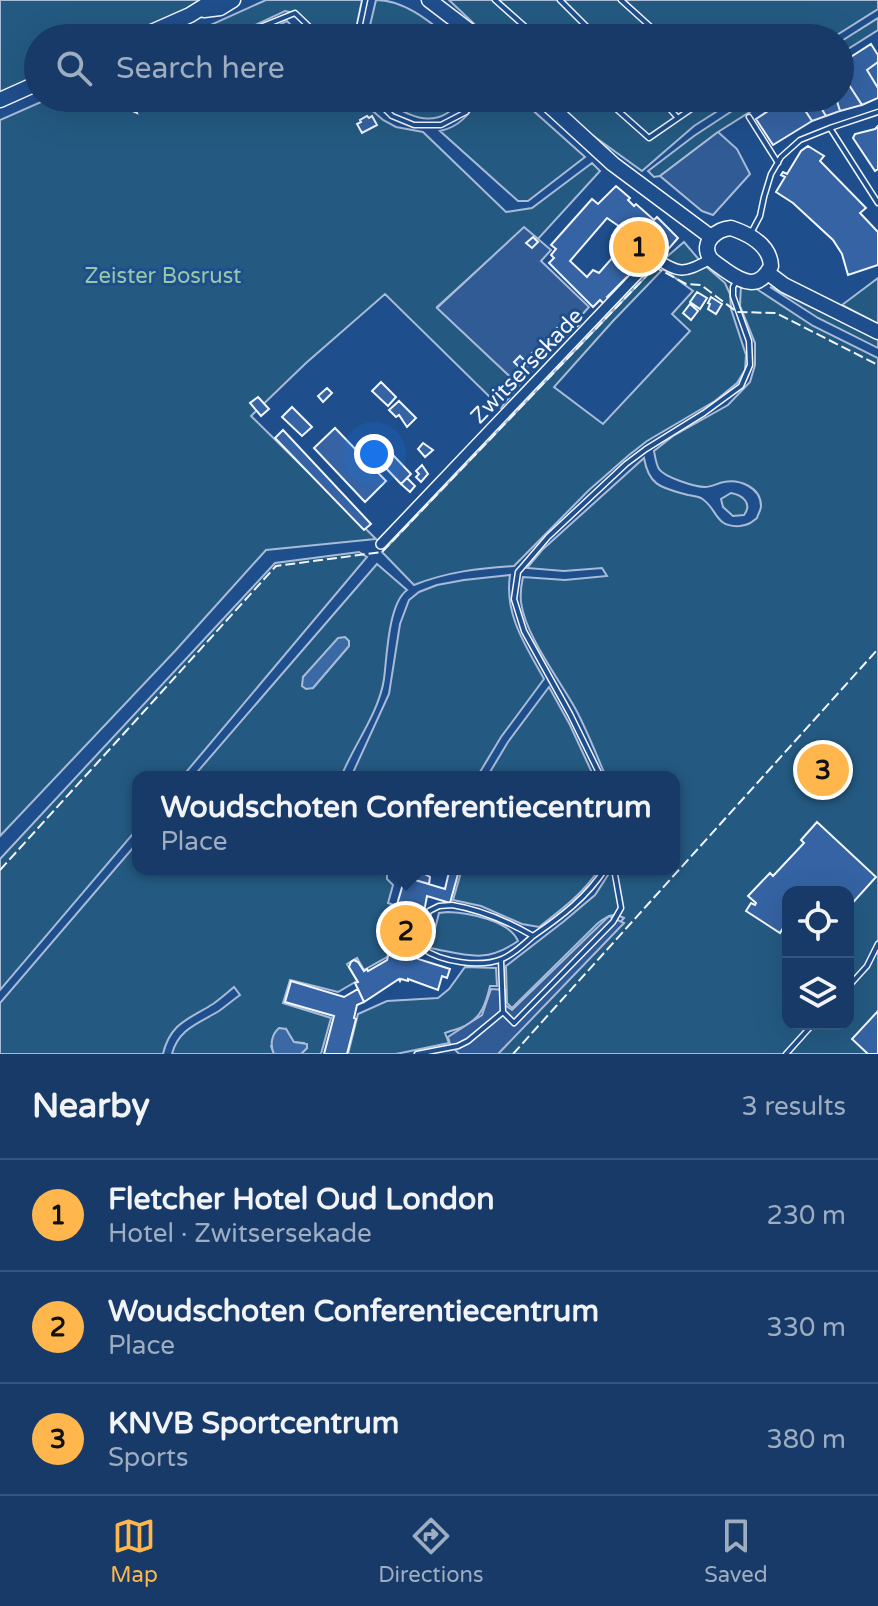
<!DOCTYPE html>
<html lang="en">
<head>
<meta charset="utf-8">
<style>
  :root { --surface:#173a69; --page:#20416f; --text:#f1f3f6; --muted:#9eadc0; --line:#36547d; --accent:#ffb74d }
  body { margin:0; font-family:"Varela Round",sans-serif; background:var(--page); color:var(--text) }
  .controls { position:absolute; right:24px; bottom:24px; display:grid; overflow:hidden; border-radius:16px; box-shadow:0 8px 32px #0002 }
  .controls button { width:72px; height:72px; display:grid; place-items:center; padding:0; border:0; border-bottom:2px solid var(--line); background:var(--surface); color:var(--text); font:40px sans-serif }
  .you { position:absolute; left:374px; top:454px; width:28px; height:28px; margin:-20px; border:6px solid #fff; border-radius:50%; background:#1a73e8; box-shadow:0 0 0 12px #1a73e833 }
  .badge { display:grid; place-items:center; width:52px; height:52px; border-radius:50%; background:var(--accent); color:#111; font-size:26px; font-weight:700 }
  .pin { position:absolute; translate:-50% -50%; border:4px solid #fff; box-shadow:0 2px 8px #0006 }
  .popup { position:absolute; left:132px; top:771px; width:548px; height:104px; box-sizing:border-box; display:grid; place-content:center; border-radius:16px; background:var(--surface); filter:drop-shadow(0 2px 6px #0005); font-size:26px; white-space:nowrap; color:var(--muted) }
  .popup b { font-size:30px; color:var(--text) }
  .popup::after { content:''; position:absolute; left:50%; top:100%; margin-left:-16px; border:16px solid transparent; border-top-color:var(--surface) }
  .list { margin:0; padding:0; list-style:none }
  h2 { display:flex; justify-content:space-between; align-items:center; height:104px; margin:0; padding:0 32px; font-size:34px }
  h2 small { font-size:26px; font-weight:400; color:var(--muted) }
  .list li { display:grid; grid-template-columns:52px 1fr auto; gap:24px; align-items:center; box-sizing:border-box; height:112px; padding:0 32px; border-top:2px solid var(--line) }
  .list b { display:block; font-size:30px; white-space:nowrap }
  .list p { margin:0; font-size:26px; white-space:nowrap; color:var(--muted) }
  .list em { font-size:26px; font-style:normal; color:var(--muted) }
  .icon { flex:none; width:44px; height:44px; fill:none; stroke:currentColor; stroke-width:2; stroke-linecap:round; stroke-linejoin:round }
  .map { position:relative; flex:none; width:878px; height:1054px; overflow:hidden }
  .search { position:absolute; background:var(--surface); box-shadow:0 8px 32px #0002; left:24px; right:24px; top:24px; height:88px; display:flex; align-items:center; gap:20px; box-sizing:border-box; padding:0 28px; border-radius:44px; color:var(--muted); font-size:30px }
  .sheet { height:440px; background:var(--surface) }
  nav { display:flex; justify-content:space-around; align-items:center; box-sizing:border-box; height:112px; border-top:2px solid var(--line); background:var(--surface); font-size:22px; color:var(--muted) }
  nav a { display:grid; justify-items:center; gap:4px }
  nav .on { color:var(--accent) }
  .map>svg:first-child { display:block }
  .green { fill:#245a82; stroke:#a8bbd7; stroke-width:2; fill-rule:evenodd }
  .parking { fill:#305b95; stroke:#a8bbd7; stroke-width:2 }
  .water { fill:#3b69a3; stroke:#a8bbd7; stroke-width:2 }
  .building { fill:#3563a3; stroke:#f2f6ff; stroke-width:2; fill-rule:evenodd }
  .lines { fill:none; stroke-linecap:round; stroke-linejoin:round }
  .service-casing { stroke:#f2f6ff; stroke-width:7 }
  .minor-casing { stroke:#f2f6ff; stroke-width:12 }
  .primary-casing { stroke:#f2f6ff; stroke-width:17 }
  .service { stroke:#1f4e8c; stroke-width:4 }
  .minor { stroke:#1f4e8c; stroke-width:9 }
  .primary { stroke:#1f4e8c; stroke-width:14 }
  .fence { stroke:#f2f6ff; stroke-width:2; stroke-dasharray:10 4; stroke-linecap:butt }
  .labels { text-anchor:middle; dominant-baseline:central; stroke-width:6; stroke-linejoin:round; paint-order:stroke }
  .park-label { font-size:22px; fill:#97c8a6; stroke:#1f4e8c }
  .street-label { font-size:22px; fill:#f2f6ff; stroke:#1f4e8c }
</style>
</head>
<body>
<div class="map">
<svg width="878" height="1054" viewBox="0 0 878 1054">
  <rect width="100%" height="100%" fill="#1f4e8c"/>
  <path class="green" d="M0 0H204L193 9 126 38H38V79L0 97Z
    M266 0H362L354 38H321L295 13 285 11 245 30 247 38H182Z
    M376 0C404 0 429 21 450 38H367Z
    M449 0H878V9L832 38H489Z
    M878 18V30L840 54V42Z
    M287 21 303 38H252Z
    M50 98H362L366 105 383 120 396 127 423 132 506 212 532 208 592 163 600 171 538 239 524 228 437 307 519 385 501 408 385 294 306 363 251 416 376 539 266 550 175 651 0 836V120Z
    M382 98H462C439 132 409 118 382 98Z
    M479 98H519L585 157 528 201H518L440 131C459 127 469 115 479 98Z
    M551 98H738L694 126 642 171 581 127Z
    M752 98H772L718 132 660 176 654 177 648 171 694 136Z
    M684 242 701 262 725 283 730 294 731 309 746 355 745 370 737 383 715 401 647 441 629 455 589 490 514 566C480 568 446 572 414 585L382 552 655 267ZM663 269 693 291 672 314 690 331 603 424 554 387 613 321Z
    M878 278V324L842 305Z
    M749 284 813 326 878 358V1054H496L624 918C613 912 608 916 598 923L512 1008 507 1003 506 966 563 922 595 895 612 869H674V777H606C596 754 587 730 575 708 559 679 525 635 521 602 520 593 521 586 523 577L565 580 607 576 602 568 564 571 527 568 542 550 644 458C649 487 663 488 688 495 693 496 697 496 701 498 718 508 714 528 740 526 748 525 751 523 757 518 758 514 761 510 761 506 761 487 739 479 724 482 718 483 711 487 705 487 695 487 664 477 659 469 656 464 655 456 654 451L673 436 728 405 750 382 755 365V343L740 306 741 285ZM788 892H848V1024H788Z
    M770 287 878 339V348L818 318Z
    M731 493C742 495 753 503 744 515L733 516 723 507 721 499Z
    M359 552 367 557 182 777H138V828L0 990V859L275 563Z
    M377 564 407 590C388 604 387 657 384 679 379 713 353 746 341 777H193ZM349 646 313 688 303 677 308 672Z
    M510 575C504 615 526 646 544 679L501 737 477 777H351L389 694 400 624 409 600 419 592 437 585 464 580Z
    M549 687 570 725 594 777H487L508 742Z
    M138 842V869H387V879L393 885 388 903 397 906 396 910 400 912 387 957 364 970 357 958 347 964 357 981 338 992 290 980 283 1003 331 1018 321 1054H301L307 1048 304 1043 293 1042 286 1029 271 1046 274 1054H172C178 1029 199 1023 219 1011 226 1006 233 1000 240 995L234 987C227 993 220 999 213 1004 189 1019 170 1023 163 1054H0V1003Z
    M462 869H599C584 893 561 910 539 927L522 924 481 906 453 900Z
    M448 912C469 913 509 920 518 941 485 964 467 955 430 948L439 913Z
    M465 967 496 968 497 986H490C486 1003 482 1017 465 1026 459 1029 452 1030 445 1033L449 1043 396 1054H348L358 1014 387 1001 438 998 449 989Z"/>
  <path class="parking" d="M718 132 737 149 750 174 713 215 702 211 660 176Z
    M524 227 551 250 541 261 589 307 519 385 437 308Z
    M609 916 624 923 498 1054H459L450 1044 448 1037 482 1015 491 989 505 990V1005L512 1010Z"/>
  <path class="water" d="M345 637 349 641V646L313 688 306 689 302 686 303 677 338 638Z
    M279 1028 286 1029 294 1042 307 1044V1048L301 1054H274C270 1045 271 1035 279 1028Z"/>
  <path class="building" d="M281 31 283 35 279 38 264 37Z
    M871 44 878 55V62L867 70 878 88V98L862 105 840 71V64Z
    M878 62V88L867 70Z
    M840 71 862 105 840 111 836 98H840Z
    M788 98H797L812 121 773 145 756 119Z
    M797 98H815L826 116 812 121Z
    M815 98H836L840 111 826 116Z
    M133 100 138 105 135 107 137 113 130 110 126 104Z
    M367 116 369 118 372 116 377 125 362 133 357 124 361 122 360 120Z
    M878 126V169L875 171 853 138 855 134 875 129Z
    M808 146 824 156 820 161 866 208 860 213 878 232V265L848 275 842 254 833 240 793 203 776 192 785 177 781 175 783 172 787 174 801 151Z
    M616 186 630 198 628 200 634 206 636 204 654 220 657 217 678 238 665 253 658 246 629 279 627 277 607 297 609 299 604 304 600 300 593 307 549 263 554 258 551 255 556 249 551 245 592 199 598 204ZM607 218 620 227 612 236 621 244V248L599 273 593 270 587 277 570 261Z
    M533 237 538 242 532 248 526 243Z
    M697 292 707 298 700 309 690 302Z
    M711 297 722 304 716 314 708 309 710 304 708 303Z
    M690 304 698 311 691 320 683 313Z
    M578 320 581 323 567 335 564 332Z
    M557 328 564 336 550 350 542 343Z
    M536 349 544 356 535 366 528 358Z
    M520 356 529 365 523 371 514 362Z
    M381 382 396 397 388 406 372 391Z
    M327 388 332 393 323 402 318 396Z
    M258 397 269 409 261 416 250 403Z
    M399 401 416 418 407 427 399 415 396 417 389 410Z
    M292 407 312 427 302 436 282 417Z
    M335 428 386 481 365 502 314 448Z
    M283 430 371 524 364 530 275 438Z
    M375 436 411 474 401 484 364 445Z
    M423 443 433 450 425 457 418 449Z
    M422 465 428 474 421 482 416 477 419 474 416 471Z
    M407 478 415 486 410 492 401 484Z
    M817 822 876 877 848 908V892H788V933L783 928 780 933 746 911 751 903 755 905 756 903 748 896 770 873 773 876 804 843 801 840Z
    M418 869H427L425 874 430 877 429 884 415 880Z
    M449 872 458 874 450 903 427 896 424 912 420 911V914H421L412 948 418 959 450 969 447 978 442 976 438 990 408 979V981L401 979 400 981 399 979 364 1002 355 983 358 982 349 967 351 962 354 960 358 962 364 971 367 969 368 971 387 960 401 909 396 908 405 877 445 889Z
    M291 981 344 997 358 989 364 1002 357 1005 354 1018 356 1019 347 1054H324L334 1016 285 1002Z
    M878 1011V1054H868L852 1039Z"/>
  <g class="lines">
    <defs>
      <path id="service" d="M495 0 538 38
        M560 0 598 38
        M621 0 663 38
        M251 31 295 13 321 38
        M357 38 365 0
        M374 98 392 116 414 125H441L466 112 474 98
        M604 98 649 138 707 98
        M660 98 677 117
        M749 117 778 163
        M830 128 878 203
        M750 235 760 216 764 197 771 174 781 157 800 140 830 128 878 112
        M601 777 570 714 524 631 514 599 518 572 548 537 626 464 646 449 704 413 741 386 750 365 749 341 733 296V287L737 280
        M452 905C482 910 507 921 533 936 524 944 514 954 502 959 480 968 441 962 422 948V932L429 911 439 906Z
        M533 936C561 917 587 897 605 869
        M501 960 503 1012 514 1023 613 922 621 908 614 869
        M848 987 867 966 878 944
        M417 1054 458 1046 468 1041 503 1012
        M786 1054 813 1024"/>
      <path id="minor" d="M381 544 654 257C681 275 683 273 711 259"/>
      <path id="primary" d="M429 0 475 35
        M204 10 220 8 233 0
        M138 38 190 15 214 0
        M541 98 613 164 711 237
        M0 100 38 83
        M731 228C749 234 770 245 771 266 759 291 742 282 725 270 720 266 713 262 710 258 700 242 717 229 731 228Z
        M768 273 784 285 878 332"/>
    </defs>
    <use href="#service" class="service-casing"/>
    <use href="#minor" class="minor-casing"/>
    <use href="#primary" class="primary-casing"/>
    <use href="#service" class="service"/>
    <use href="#minor" class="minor"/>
    <use href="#primary" class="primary"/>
    <path class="fence" d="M0 870 276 566 382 552 655 267 686 284 701 285 737 312 776 313 878 365
      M513 1054 878 649"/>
  </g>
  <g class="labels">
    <g class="park-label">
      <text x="163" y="276">Zeister Bosrust</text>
    </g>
    <g class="street-label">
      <text transform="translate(527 366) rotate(-46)">Zwitsersekade</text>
    </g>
  </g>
</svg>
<div class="controls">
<button><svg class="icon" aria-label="locate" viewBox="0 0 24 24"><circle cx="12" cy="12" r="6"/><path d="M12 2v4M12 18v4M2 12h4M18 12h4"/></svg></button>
<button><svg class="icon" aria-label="layers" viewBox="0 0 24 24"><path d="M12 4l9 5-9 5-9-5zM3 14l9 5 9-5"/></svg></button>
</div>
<div class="you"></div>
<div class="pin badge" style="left:639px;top:247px">1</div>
<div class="pin badge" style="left:406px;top:931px">2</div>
<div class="popup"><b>Woudschoten Conferentiecentrum</b>Place</div>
<div class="pin badge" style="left:823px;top:770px">3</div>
<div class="search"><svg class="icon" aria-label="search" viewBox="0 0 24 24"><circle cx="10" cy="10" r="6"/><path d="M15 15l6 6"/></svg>Search here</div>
</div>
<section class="sheet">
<h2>Nearby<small>3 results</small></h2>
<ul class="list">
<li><span class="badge">1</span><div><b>Fletcher Hotel Oud London</b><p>Hotel · Zwitsersekade</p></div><em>230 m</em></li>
<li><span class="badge">2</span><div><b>Woudschoten Conferentiecentrum</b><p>Place</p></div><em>330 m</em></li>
<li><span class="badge">3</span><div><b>KNVB Sportcentrum</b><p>Sports</p></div><em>380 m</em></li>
</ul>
</section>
<nav>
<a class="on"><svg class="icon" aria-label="map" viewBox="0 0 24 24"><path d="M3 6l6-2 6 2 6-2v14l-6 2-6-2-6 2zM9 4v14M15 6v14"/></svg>Map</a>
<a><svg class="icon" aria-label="directions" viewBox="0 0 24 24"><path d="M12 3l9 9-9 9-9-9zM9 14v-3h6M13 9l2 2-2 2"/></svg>Directions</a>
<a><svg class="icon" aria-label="saved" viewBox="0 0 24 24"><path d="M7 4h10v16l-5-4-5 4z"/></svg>Saved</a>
</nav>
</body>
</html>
